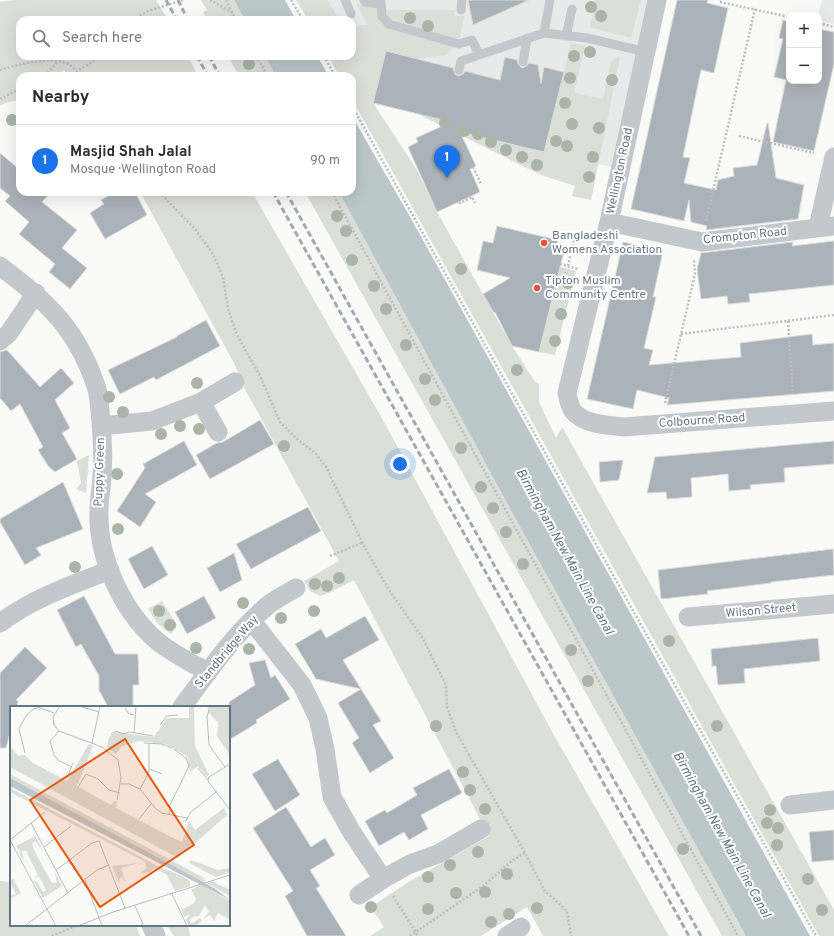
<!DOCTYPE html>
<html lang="en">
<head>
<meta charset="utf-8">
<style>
  :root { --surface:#fff; --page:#f7f7f7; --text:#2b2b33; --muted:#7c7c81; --line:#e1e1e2; --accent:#1a73e8 }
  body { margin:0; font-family:Overpass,sans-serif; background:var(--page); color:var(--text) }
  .controls { position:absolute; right:12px; top:12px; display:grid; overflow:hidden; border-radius:8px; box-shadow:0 4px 16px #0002 }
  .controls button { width:36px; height:36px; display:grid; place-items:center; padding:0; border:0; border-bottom:1px solid var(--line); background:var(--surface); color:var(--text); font:20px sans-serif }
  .you { position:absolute; left:400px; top:464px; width:14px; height:14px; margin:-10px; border:3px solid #fff; border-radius:50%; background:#1a73e8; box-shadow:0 0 0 6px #1a73e833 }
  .badge { display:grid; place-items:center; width:26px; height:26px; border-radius:50%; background:var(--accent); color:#fff; font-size:13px; font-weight:700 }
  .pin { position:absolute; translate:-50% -33px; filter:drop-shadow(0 1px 2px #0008) }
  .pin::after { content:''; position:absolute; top:21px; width:14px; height:12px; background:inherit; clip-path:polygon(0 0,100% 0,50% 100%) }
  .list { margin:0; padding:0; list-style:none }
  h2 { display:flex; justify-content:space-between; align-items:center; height:52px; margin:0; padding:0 16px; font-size:17px }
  h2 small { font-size:13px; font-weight:400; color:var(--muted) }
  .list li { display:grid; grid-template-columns:26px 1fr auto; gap:12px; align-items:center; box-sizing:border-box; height:72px; padding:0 16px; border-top:1px solid var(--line) }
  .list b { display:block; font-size:15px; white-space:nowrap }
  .list p { margin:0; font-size:13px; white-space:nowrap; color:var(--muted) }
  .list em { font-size:13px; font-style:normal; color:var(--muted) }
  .icon { flex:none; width:22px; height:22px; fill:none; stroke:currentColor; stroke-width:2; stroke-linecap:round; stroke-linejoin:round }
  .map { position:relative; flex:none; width:834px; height:936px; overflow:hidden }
  .search { position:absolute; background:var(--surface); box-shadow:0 4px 16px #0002; left:16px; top:16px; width:340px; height:44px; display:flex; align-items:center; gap:10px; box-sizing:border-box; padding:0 14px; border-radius:12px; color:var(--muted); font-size:15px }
  .panel { position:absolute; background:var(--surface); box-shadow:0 4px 16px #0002; left:16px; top:72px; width:340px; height:124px; border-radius:12px }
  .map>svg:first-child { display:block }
  .built { fill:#e8e9e9 }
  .green { fill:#dadfd7 }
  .water { fill:#bbc7cb }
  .building { fill:#aab3b9; stroke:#dcdcda }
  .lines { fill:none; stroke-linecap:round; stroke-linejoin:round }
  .path { stroke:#bbbfc2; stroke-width:2.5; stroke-dasharray:2 2; stroke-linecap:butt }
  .lane { stroke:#c3c8cc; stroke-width:9 }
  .street { stroke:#c3c8cc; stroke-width:19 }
  .rail { stroke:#a2aab0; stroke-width:3; stroke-dasharray:6 3; stroke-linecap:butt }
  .tree { fill:#aab4a7 }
  .poi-dot { fill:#e4572e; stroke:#fff; stroke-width:1.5 }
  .labels { text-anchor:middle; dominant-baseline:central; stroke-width:4; stroke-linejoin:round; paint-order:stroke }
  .street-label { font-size:12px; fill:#657683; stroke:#fff }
  .poi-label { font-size:12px; fill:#657683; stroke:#fff; text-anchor:start }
  .water-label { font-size:13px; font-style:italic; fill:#60757c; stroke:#fff }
  .inset-road { fill:none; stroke:#b5bdc2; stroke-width:1 }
  .view { fill:#e8590c; fill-opacity:0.15; stroke:#e8590c; stroke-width:2 }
  .inset-edge { fill:none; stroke:#657683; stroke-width:2 }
</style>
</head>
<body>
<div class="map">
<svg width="834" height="936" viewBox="0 0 834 936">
  <rect width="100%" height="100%" fill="#fafaf8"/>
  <path class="built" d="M328 0H657L620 169 582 161 541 175 416 113 373 103 386 51 368 26H352V20H339Z
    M822 0H834V24L819 21 818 15Z"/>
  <path class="green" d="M14 0H156L168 20H20V56H188L198 76H68L64 70 56 76H20V100L8 102 0 106V2Z
    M201 0H234L245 20H207L203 12 207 10Z
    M296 0H328L339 20H308Z
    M596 0H641L631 38 590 27Z
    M356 4 377 7 379 20 389 28 455 46 446 55 416 59 386 51 373 103 417 170 437 212 512 346 535 382 539 384V402L556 438 562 427 834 910V936H819L352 99V76H339L328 56H352V26L368 25Z
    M386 10H455V16H464L460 37 454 39 387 18Z
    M571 43 585 46 574 93 603 99 611 62 616 58 620 57 591 200 572 196 575 186 541 175 416 113 462 125 486 138 544 152Z
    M228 56H265L276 76H239Z
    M140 192H252L384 422 555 737 669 936H543L527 907 481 936H370L384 927 371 907 407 883 489 836 354 580 331 592 320 596 310 591 304 581 339 561 245 389 235 365Z
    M305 192H339L514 516 746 936H722Z
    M560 267 576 271 555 355 539 352Z
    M89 455 86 493 76 489 81 483 77 461Z
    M162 601 177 625 171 634 158 624 148 609Z
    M0 881 11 882V925H136L140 936H0Z
    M167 925H188L190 936H174Z"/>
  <path class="water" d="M234 0H285L296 20H245Z
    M265 56H317L329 76H276Z
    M352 116 409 215 810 936H746L514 516 339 192H352Z"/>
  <path class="building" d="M468 0H529L473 25Z
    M677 0H708L707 3 728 8 714 73 701 70 683 157 690 158 684 183 716 190 718 180 734 176 733 168 757 165 767 123H768L776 178 804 185 798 219 706 230 707 226 691 222 689 200 684 221 631 209Z
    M783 20 789 22V81H819V29L834 32V64L814 151 773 142 786 80 774 77 783 39 779 38Z
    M386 51 453 68 455 74 458 76 463 74 465 71 500 80 505 57 517 60 518 64 522 68 525 67 529 63 538 65 541 84 544 67 564 72 544 152 460 132 476 166 470 169 480 192 437 212 408 147 418 142 416 138 451 122 373 103Z
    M0 153 20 170V192H51L42 202 77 230 62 248 87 268 70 289 49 272 55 264 19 234 29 222 5 201 10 196 0 188Z
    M115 192H135L147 215 105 239 90 213 104 204 101 200Z
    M497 226 558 240 555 253 563 255 539 352 512 346 495 312 494 313 483 294 510 278 477 270 483 241 493 243Z
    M834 241V285L749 294 750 302 728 304 727 296 701 299 697 269 701 253 793 242 792 246Z
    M623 242 663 251 653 297H656L644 348 653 350 649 365 741 357 740 343 812 334 813 345 834 343V391L667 405 669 398 637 390 633 409 587 399Z
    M206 320 220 346 156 380 154 377 120 394 108 370 177 337V336Z
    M7 350 40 387 61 368 74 383 55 400 70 428 62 433 77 459 55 472 49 467 38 450 43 447 20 404 11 411 0 398V352Z
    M260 420 274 444 210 479 196 455 217 443 223 442Z
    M184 441 197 465 145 494 156 502 140 527 117 511 145 468 143 464Z
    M834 441V464L784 468 785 482 750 485 751 489 729 491 728 474 691 478 692 497 667 499 666 492 647 493 655 457Z
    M623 460 619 480 600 482 599 462Z
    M63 482 83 529 36 548 41 555 25 565 0 522V519Z
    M308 507 321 531 251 569 236 544Z
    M152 546 168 575 144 589 128 559Z
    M833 549 834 575 771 582V583L707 591 708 594 661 599 658 570Z
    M234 553 242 580 220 592 207 568Z
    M84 596 115 654H138L139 685H133V707H108L99 690V676L81 644 76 647 57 610Z
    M204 596 216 618 187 634 175 612Z
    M365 616 379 640 343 660 361 689 381 721 373 725 394 758 370 773 352 743 359 738 338 703 361 689 316 679 295 644 321 629 326 638Z
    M818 638 820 661 744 669 745 683 718 685 716 666H712L711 649Z
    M25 647 47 668 16 700 18 701 17 707H11V729L6 748H0V673Z
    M265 660 271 678 275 675 290 699 256 720 257 723 229 740V702L255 685 249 663Z
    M278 759 300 795 275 811 252 774Z
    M449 769 462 793 421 815 428 829 409 840 404 832 379 846 365 821 385 810 387 813 417 795 413 788Z
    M286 807 311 847 325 838 335 855 310 870 320 886 316 888 346 936H307L285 896 293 891 253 828Z
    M834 830V860L812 862 809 832Z"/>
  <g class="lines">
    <path class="path" d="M210 0 233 13
      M226 0 236 20
      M291 0 303 20
      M720 2 789 17
      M133 20 148 11 183 0
      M819 23 834 27
      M256 56 268 76
      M324 56 335 76
      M0 70C18 65 53 54 70 65 74 68 77 73 81 76
      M76 72 95 60 96 56
      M45 76 57 62
      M0 99 20 89
      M352 106 641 625 816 936
      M739 136 814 153
      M473 167 481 184
      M159 192 195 229 213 254 223 277 228 309 237 335 261 378 280 422 297 439 315 453 326 467 365 548 389 590 422 637 446 685 447 707 456 732 525 853 544 890 567 911 571 936
      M332 192 738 936
      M459 202 460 203 472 197 475 203
      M706 221 755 9
      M560 264 578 269
      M568 266 575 235 583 237
      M788 321 793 394
      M681 334 834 315
      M665 403 695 274 694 260
      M330 556 362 543
      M393 896 418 936
      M52 936 78 925
      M410 936 483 886 513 860 525 853"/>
    <path class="lane" d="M345 0 351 14
      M364 0 365 2 381 4
      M381 0 382 16 389 24 459 44 472 40 479 54
      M461 10 462 0
      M544 33 550 0
      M566 36 572 9
      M523 62 527 38
      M459 70 461 61 544 33 587 38 646 52"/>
    <path class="street" d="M657 0 609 222 567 393C568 398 570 407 573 411 584 425 609 425 624 427L834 411
      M609 222 702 242 834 226
      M818 227 834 157
      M0 266C47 301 77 329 96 386 99 394 99 403 100 410 102 431 104 453 102 474 102 486 99 498 99 510 97 557 122 610 156 640 171 653 190 662 208 672
      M0 341 9 333 36 293
      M201 402 218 432
      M101 426 152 421 201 402 235 382
      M688 617 834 604
      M252 621 302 685 318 718 325 749 332 797 351 831 383 879 410 864 438 854 481 829
      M0 623C33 598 72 585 110 570
      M182 707C208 672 234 634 267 606 276 599 286 594 296 588
      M790 805 834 800
      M359 895 383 879
      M151 925 156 936
      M507 936 521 927"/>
    <path class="rail" d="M166 0 177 20
      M178 0 188 20
      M197 56 208 76
      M209 56 220 76
      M273 192 689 936
      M286 192 701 936"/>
  </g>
  <g class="tree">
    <circle cx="591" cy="7" r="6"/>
    <circle cx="601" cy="16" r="6"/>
    <circle cx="410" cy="18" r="6"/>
    <circle cx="428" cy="26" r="6"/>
    <circle cx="590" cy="52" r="6"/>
    <circle cx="574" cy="56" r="6"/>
    <circle cx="249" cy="64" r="6"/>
    <circle cx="570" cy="78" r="6"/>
    <circle cx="612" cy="80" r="6"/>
    <circle cx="565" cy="103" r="6"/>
    <circle cx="12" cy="120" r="6"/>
    <circle cx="445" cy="123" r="6"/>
    <circle cx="572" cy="124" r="6"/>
    <circle cx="599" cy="128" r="6"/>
    <circle cx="464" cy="131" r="6"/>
    <circle cx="478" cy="134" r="6"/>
    <circle cx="556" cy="141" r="6"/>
    <circle cx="491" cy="142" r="6"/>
    <circle cx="567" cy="146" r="6"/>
    <circle cx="506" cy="150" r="6"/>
    <circle cx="522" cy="157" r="6"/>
    <circle cx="593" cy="157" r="6"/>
    <circle cx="537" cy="165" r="6"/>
    <circle cx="589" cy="177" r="6"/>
    <circle cx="337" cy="216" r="6"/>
    <circle cx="346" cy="231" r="6"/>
    <circle cx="352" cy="260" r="6"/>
    <circle cx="461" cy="269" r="6"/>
    <circle cx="568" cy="283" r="6"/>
    <circle cx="374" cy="286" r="6"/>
    <circle cx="386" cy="309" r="6"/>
    <circle cx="561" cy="314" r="6"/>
    <circle cx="555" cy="341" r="6"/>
    <circle cx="406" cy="345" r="6"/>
    <circle cx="517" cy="370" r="6"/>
    <circle cx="425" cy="379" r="6"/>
    <circle cx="197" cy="383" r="6"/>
    <circle cx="109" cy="397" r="6"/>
    <circle cx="435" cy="400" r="6"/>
    <circle cx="123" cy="412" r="6"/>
    <circle cx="180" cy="426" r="6"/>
    <circle cx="199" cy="429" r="6"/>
    <circle cx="161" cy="434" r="6"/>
    <circle cx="284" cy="446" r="6"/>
    <circle cx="461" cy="448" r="6"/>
    <circle cx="117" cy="474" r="6"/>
    <circle cx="481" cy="487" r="6"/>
    <circle cx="493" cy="508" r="6"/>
    <circle cx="118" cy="529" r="6"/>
    <circle cx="506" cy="532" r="6"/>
    <circle cx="523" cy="564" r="6"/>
    <circle cx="75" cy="567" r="6"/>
    <circle cx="339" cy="578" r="6"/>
    <circle cx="315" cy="584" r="6"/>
    <circle cx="327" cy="586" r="6"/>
    <circle cx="243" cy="603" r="6"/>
    <circle cx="159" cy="611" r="6"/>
    <circle cx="314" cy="611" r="6"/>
    <circle cx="281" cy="618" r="6"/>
    <circle cx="170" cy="625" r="6"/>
    <circle cx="669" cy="641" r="6"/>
    <circle cx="196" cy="648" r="6"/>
    <circle cx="249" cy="649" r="6"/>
    <circle cx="571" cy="650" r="6"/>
    <circle cx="588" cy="681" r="6"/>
    <circle cx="436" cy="726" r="6"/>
    <circle cx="717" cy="726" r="6"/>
    <circle cx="463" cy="772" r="6"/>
    <circle cx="470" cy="790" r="6"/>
    <circle cx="485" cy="809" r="6"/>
    <circle cx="770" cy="810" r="6"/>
    <circle cx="767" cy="823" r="6"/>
    <circle cx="778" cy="828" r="6"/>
    <circle cx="777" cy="845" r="6"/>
    <circle cx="683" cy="849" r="6"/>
    <circle cx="478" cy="852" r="6"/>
    <circle cx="450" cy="865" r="6"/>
    <circle cx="507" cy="874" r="6"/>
    <circle cx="428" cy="877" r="6"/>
    <circle cx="808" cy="879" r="6"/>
    <circle cx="485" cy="892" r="6"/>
    <circle cx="456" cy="893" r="6"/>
    <circle cx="371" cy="907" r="6"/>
    <circle cx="537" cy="908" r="6"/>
    <circle cx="428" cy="909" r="6"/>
    <circle cx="822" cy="910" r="6"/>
    <circle cx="509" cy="914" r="6"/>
    <circle cx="491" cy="922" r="6"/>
  </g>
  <g class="poi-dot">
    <circle cx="544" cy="243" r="4"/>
    <circle cx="537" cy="288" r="4"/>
  </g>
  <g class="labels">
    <g class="street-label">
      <text transform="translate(620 171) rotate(-78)">Wellington Road</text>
      <text transform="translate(745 236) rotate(-6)">Crompton Road</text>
      <text transform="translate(702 421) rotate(-4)">Colbourne Road</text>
      <text transform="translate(100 472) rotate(-88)">Puppy Green</text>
      <text transform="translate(761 611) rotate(-5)">Wilson Street</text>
      <text transform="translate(227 652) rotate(-50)">Standbridge Way</text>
    </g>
    <g class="poi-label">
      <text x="552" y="236">Bangladeshi<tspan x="552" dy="14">Womens Association</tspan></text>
      <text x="545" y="281">Tipton Muslim<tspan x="545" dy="14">Community Centre</tspan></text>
    </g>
    <g class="water-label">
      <text transform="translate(564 552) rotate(61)">Birmingham New Main Line Canal</text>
      <text transform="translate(721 835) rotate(61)">Birmingham New Main Line Canal</text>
    </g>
  </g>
  <g transform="translate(10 706)">
    <rect width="220" height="220" fill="#fafaf8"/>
    <path d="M179 0H184L185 40 199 69 197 71 188 60 180 66 177 50 156 38 128 35 112 40 106 48 97 41 99 31 105 26 144 31 157 12H179ZM197 0 220 1V49L207 30 208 16 199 7ZM79 38 83 40 67 80 101 99 104 95 107 96 106 102 161 131 172 136 179 115 185 124 214 102 217 109 168 152 0 61V40L8 50 14 49 23 57 57 75ZM0 68 39 89 198 174 190 171 196 175 193 176 172 166 0 72ZM0 82 150 161 170 169 180 175V180L165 185 157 169 144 162 141 166 129 168 137 162 134 155 0 86ZM25 130 34 146 25 135 22 138 26 148 42 177 47 176 44 165 52 180 33 192 23 174 27 176 33 186 36 184 29 170 23 173 28 169 16 145H12L14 156 9 146 10 143 8 144 6 140ZM181 154 208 164 220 162V166L206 171 179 157ZM129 157 111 162 116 177 112 171 109 173 110 179 102 160ZM3 172 11 187 0 193V190L6 188 0 176ZM203 176 220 184V190L197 177ZM191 179 220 195 219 213 208 207 204 215 200 209 193 213 199 206 195 199 189 210H185L179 214 181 218 190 212 192 215 185 220H179L176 214 180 208 174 211 171 204 184 197 186 193 181 184Z" fill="#dadfd7"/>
    <path d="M0 72 204 182 220 194 0 80Z" fill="#bbc7cb"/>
    <path class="inset-road" d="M50 0 43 11 44 19 49 25 92 41 108 54 111 72 107 94M69 0 89 6M115 2 119 8 124 9M199 4 197 11 199 39 215 61M150 19 157 10 168 9M49 25 40 35 44 49 48 54 62 61M124 27 126 0M101 28 106 25 113 28 120 26 143 30M82 37 90 0M134 37 152 38 162 42M15 47 9 23 16 10 22 4 28 1 44 7M220 58 199 71 198 75 220 104M188 62 198 74M140 63 152 68M57 72 63 57M111 78H119L130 83 145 102 152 107 177 112M68 81 76 68 88 73 99 84 110 87M130 83 139 66V38M159 109 160 99 179 60 176 52 164 43M129 113 141 98M175 116 181 106 206 86M21 117 58 187M0 134 46 220M0 134 35 106M34 141 61 120M46 164 82 137 89 135 115 202M75 174 92 220M162 188 177 220M125 200 133 218 130 220M15 220 87 164 99 159M68 220 103 206 220 169"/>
    <path class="view" d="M115 33 184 139 90 201 20 94Z"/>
    <rect width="220" height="220" class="inset-edge"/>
  </g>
</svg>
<div class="controls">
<button>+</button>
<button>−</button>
</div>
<div class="you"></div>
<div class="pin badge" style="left:447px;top:178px">1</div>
<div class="search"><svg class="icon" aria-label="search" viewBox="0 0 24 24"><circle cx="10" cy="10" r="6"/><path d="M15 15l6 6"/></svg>Search here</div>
<section class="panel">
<h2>Nearby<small></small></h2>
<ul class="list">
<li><span class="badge">1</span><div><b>Masjid Shah Jalal</b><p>Mosque · Wellington Road</p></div><em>90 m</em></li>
</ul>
</section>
</div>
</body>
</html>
